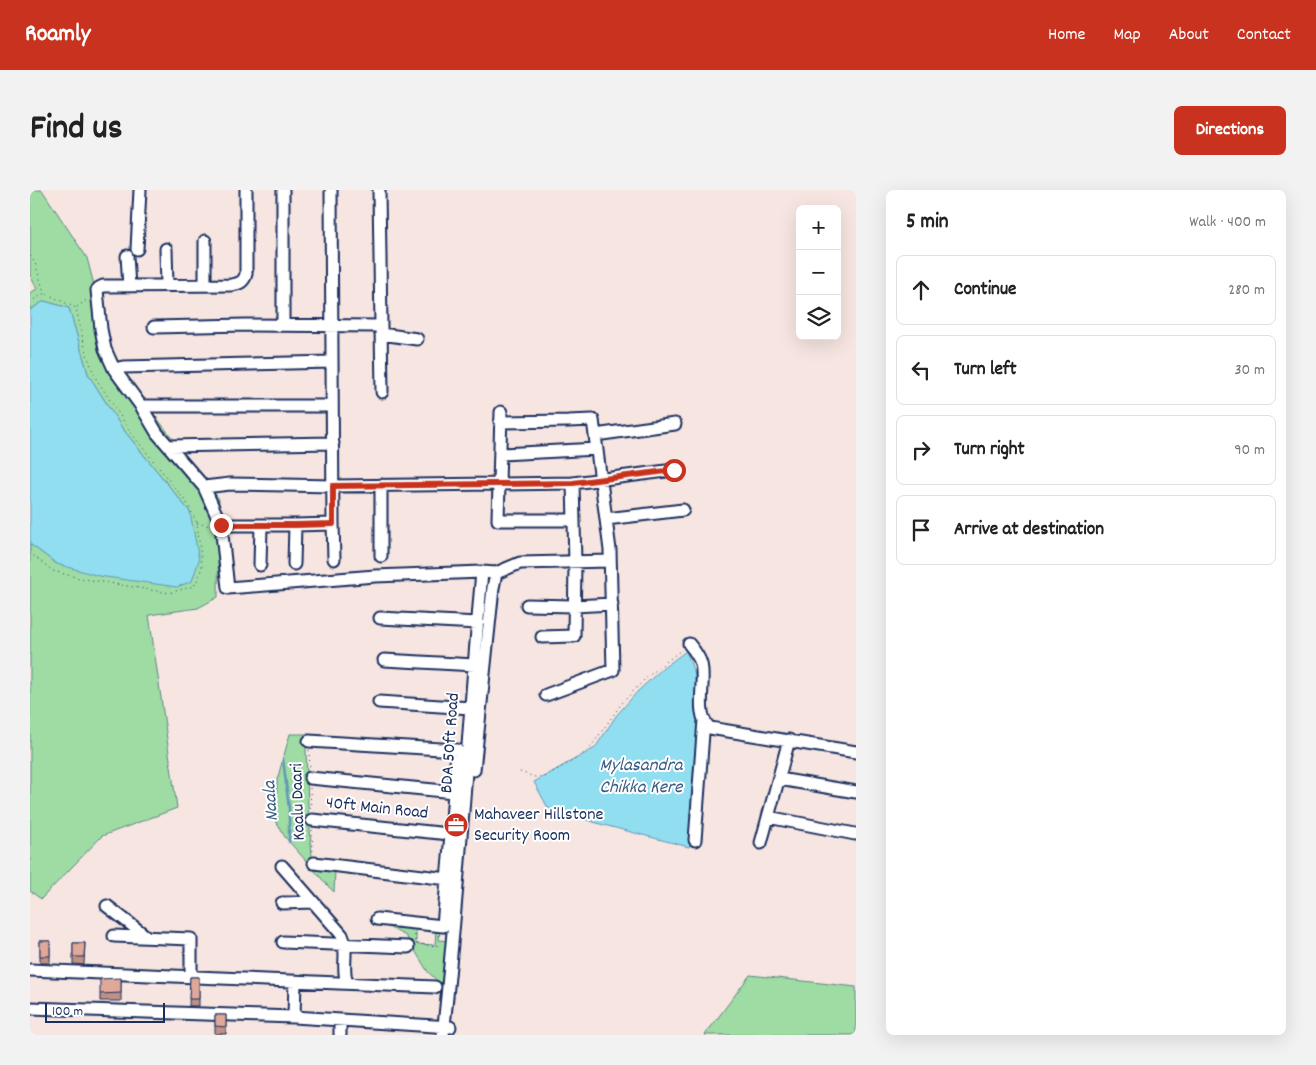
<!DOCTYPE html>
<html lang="en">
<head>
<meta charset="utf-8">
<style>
  :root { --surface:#fff; --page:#f2f2f2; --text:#222; --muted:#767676; --line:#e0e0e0; --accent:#c8321e }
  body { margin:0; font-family:Dekko,sans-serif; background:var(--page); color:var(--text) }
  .controls { position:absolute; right:15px; top:15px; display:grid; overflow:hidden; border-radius:8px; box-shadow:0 5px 20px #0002 }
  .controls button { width:45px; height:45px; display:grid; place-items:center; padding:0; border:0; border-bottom:1px solid var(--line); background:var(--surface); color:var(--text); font:25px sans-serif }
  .scale { position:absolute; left:15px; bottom:12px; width:120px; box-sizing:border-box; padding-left:5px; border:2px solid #1b2f5e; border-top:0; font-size:14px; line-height:18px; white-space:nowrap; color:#1b2f5e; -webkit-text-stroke:4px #fff; paint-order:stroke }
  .stop { position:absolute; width:15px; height:15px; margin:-11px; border:4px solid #c8321e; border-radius:50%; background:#fff }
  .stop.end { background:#c8321e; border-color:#fff; box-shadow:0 1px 5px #0008 }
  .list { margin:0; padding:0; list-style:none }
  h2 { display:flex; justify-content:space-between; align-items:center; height:65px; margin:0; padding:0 20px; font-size:21px }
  h2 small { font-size:16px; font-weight:400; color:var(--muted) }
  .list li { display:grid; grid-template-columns:32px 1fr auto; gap:15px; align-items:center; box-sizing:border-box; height:70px; margin:0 10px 10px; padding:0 10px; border:1px solid var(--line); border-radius:8px }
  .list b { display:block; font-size:19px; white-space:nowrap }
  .list em { font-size:16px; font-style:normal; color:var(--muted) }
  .icon { flex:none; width:28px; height:28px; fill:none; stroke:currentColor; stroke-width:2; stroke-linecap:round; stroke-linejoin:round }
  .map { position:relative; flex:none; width:826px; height:845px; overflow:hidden; border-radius:8px }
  header { display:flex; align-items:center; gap:30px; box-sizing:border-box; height:70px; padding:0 25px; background:var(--accent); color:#fff }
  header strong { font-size:24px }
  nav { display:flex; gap:28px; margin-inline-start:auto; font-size:18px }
  .intro { display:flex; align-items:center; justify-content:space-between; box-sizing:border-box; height:120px; padding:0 30px }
  h1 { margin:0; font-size:35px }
  .button { padding:12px 22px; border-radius:8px; background:var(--accent); color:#fff; font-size:18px; font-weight:700 }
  main { display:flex; gap:30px; padding:0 30px }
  aside { flex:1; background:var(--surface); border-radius:8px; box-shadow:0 5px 20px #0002 }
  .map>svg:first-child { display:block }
  .green { fill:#9edca4; stroke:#5c8681 }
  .water { fill:#91def1; stroke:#6298b6 }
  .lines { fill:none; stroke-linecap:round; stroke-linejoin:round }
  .stream { stroke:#6298b6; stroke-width:2.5 }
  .minor-casing { stroke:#1b2f5e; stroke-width:15 }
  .path { stroke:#1b2f5e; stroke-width:1; stroke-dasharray:1 4; stroke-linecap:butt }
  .minor { stroke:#fff; stroke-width:11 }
  .wall { fill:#c19084; stroke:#1b2f5e }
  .building { fill:#e0a899; stroke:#1b2f5e }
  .route { stroke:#c8321e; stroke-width:6 }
  .labels { text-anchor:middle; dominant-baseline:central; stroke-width:4; stroke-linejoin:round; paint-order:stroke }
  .street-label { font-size:18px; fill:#1b2f5e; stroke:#fff }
  .poi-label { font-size:18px; fill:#1b2f5e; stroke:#fff; text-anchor:start }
  .water-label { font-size:19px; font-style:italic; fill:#385b83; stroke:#fff }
</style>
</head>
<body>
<header>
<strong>Roamly</strong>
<nav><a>Home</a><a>Map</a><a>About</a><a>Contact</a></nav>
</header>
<div class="intro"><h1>Find us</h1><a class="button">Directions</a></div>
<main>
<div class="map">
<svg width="826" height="845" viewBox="0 0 826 845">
  <rect width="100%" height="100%" fill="#f6e5e0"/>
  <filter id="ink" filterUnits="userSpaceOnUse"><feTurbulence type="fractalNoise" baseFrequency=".02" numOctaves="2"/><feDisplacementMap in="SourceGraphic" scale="10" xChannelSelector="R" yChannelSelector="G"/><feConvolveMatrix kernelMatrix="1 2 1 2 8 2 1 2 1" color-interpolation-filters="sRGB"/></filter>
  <g filter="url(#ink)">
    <path class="green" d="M0 0H12L57 68 84 172 189 309 188 407 168 418 119 425 147 618 72 646 11 709 0 701V354L27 374 160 322 92 238 58 184 39 118 14 111 0 120V103L7 99 0 85Z
      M260 544H278L276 560 278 614 283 679 305 680 304 702 298 696 255 647 246 632 247 590Z
      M342 729 386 738V754L405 755 406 738 410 739 409 750 419 751 413 796 398 782 376 746Z
      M720 785 826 797V845H675Z"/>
    <path class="water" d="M14 111 39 118 58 184 92 238 160 322 169 370 162 391 147 397 69 386 27 374 0 354V120Z
      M656 461 665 485 666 514 671 537 666 633 659 657 570 634 518 618 504 592 565 558 586 526 608 501 632 479Z"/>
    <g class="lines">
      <path class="stream" d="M253 568 259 619V652"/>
      <defs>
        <path id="minor" d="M216 0V84C214 92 209 94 201 95L73 96 69 98 67 100 71 139 75 159 84 179 111 216 127 243 174 297 191 335 198 398 345 386 452 382 466 383 490 373 580 371
          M253 0V135
          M175 51V95
          M107 59 110 0
          M136 59 137 95
          M97 66 99 96
          M351 136 352 202
          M124 137 215 135 351 136 349 0
          M351 144 387 149
          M84 179 93 177 302 172
          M111 216H302
          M471 222 468 330H543
          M470 232 538 231 563 230 580 360 583 480 516 505
          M565 245 645 234
          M139 256 303 253
          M470 264 567 259
          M543 293 644 280
          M174 297 200 294 303 296 543 293 545 372 544 446 512 447
          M576 329 653 320
          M303 334 304 369
          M191 335H265L303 334 301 0
          M351 366V295
          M264 374 265 335
          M230 375 231 335
          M497 415 544 416 582 414
          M350 428 448 433
          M659 454C664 460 669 466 671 474 676 492 664 525 680 538L826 562
          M354 470 445 475
          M349 512 441 518
          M279 551 427 560 421 644 413 736 347 729
          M444 580 463 398 466 383
          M280 588 424 602
          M749 589 826 602
          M738 627 825 644
          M282 630 429 645
          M665 650 674 530
          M731 653 759 550
          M284 673 418 689
          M252 676 312 745C319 759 311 778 317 793
          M252 713 283 712
          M77 716 117 747
          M84 746 161 749V787
          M253 752 378 757
          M0 780 405 797
          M0 818 264 827 420 837
          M264 827 265 791
          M310 830V845
          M413 845C430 691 438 536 452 382"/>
      </defs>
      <use href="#minor" class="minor-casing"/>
      <path class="path" d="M0 66 5 73 14 102
        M0 112 15 103 46 118 56 162 65 187 102 244 157 313 167 333 172 377 168 389 164 396 139 403 49 388 23 381 0 363
        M47 117 58 109
        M167 333 180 336
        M279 560 280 579
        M490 582 505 587H514L549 567 560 558 592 513 616 488 651 460
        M280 598 281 621
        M282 640 283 664
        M385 751V742
        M387 754 407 756 408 745"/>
      <use href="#minor" class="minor"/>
    </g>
    <path class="wall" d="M10 751H20V773H10Z
      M43 753H55L54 775 43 774Z
      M160 787H169V816H159Z
      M91 788V811H70V804Z
      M185 825H196V844H185Z"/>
    <path class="building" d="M10 751H20V766H10Z
      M43 753H55L54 767H43Z
      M160 787H169V809H159Z
      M91 788V803L70 804V789Z
      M185 825H196V837L185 836Z"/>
  </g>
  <g class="lines" filter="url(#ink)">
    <path class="route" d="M191 335H265L303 334V296L543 293 644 280"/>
  </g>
  <defs>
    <symbol id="office-disc" viewBox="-11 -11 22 22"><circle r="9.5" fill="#c8321e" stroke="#fff"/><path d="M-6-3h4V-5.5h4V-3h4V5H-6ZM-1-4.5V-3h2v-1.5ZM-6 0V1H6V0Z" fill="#fff"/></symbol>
  </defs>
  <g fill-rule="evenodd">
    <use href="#office-disc" x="412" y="621" width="28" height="28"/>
  </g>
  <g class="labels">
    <g class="street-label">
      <text transform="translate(421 553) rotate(-86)">BDA 50ft Road</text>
      <text transform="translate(269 612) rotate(-92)">Kaalu Daari</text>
      <text transform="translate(347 619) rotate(6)">40ft Main Road</text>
    </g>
    <g class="poi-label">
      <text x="444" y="625">Mahaveer Hillstone<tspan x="444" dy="21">Security Room</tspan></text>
    </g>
    <g class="water-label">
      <text x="611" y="576">Mylasandra<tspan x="611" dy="22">Chikka Kere</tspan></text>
      <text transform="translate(242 611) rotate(-94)">Naala</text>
    </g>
  </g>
</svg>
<div class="controls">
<button>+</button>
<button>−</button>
<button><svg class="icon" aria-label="layers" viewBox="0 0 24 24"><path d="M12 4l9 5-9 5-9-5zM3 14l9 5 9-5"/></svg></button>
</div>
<div class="scale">100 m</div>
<div class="stop" style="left:644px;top:280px"></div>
<div class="stop end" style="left:191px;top:335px"></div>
</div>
<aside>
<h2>5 min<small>Walk · 400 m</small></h2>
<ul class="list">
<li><svg class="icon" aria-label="ahead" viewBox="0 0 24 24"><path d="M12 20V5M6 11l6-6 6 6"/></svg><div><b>Continue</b></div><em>280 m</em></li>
<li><svg class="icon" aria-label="left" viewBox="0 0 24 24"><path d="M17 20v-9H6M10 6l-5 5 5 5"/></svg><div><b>Turn left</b></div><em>30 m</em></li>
<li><svg class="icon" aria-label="right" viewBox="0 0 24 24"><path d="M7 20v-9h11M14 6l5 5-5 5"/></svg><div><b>Turn right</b></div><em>90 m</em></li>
<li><svg class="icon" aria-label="arrive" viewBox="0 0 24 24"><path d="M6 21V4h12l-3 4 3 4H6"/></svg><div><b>Arrive at destination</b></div></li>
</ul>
</aside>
</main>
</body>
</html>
